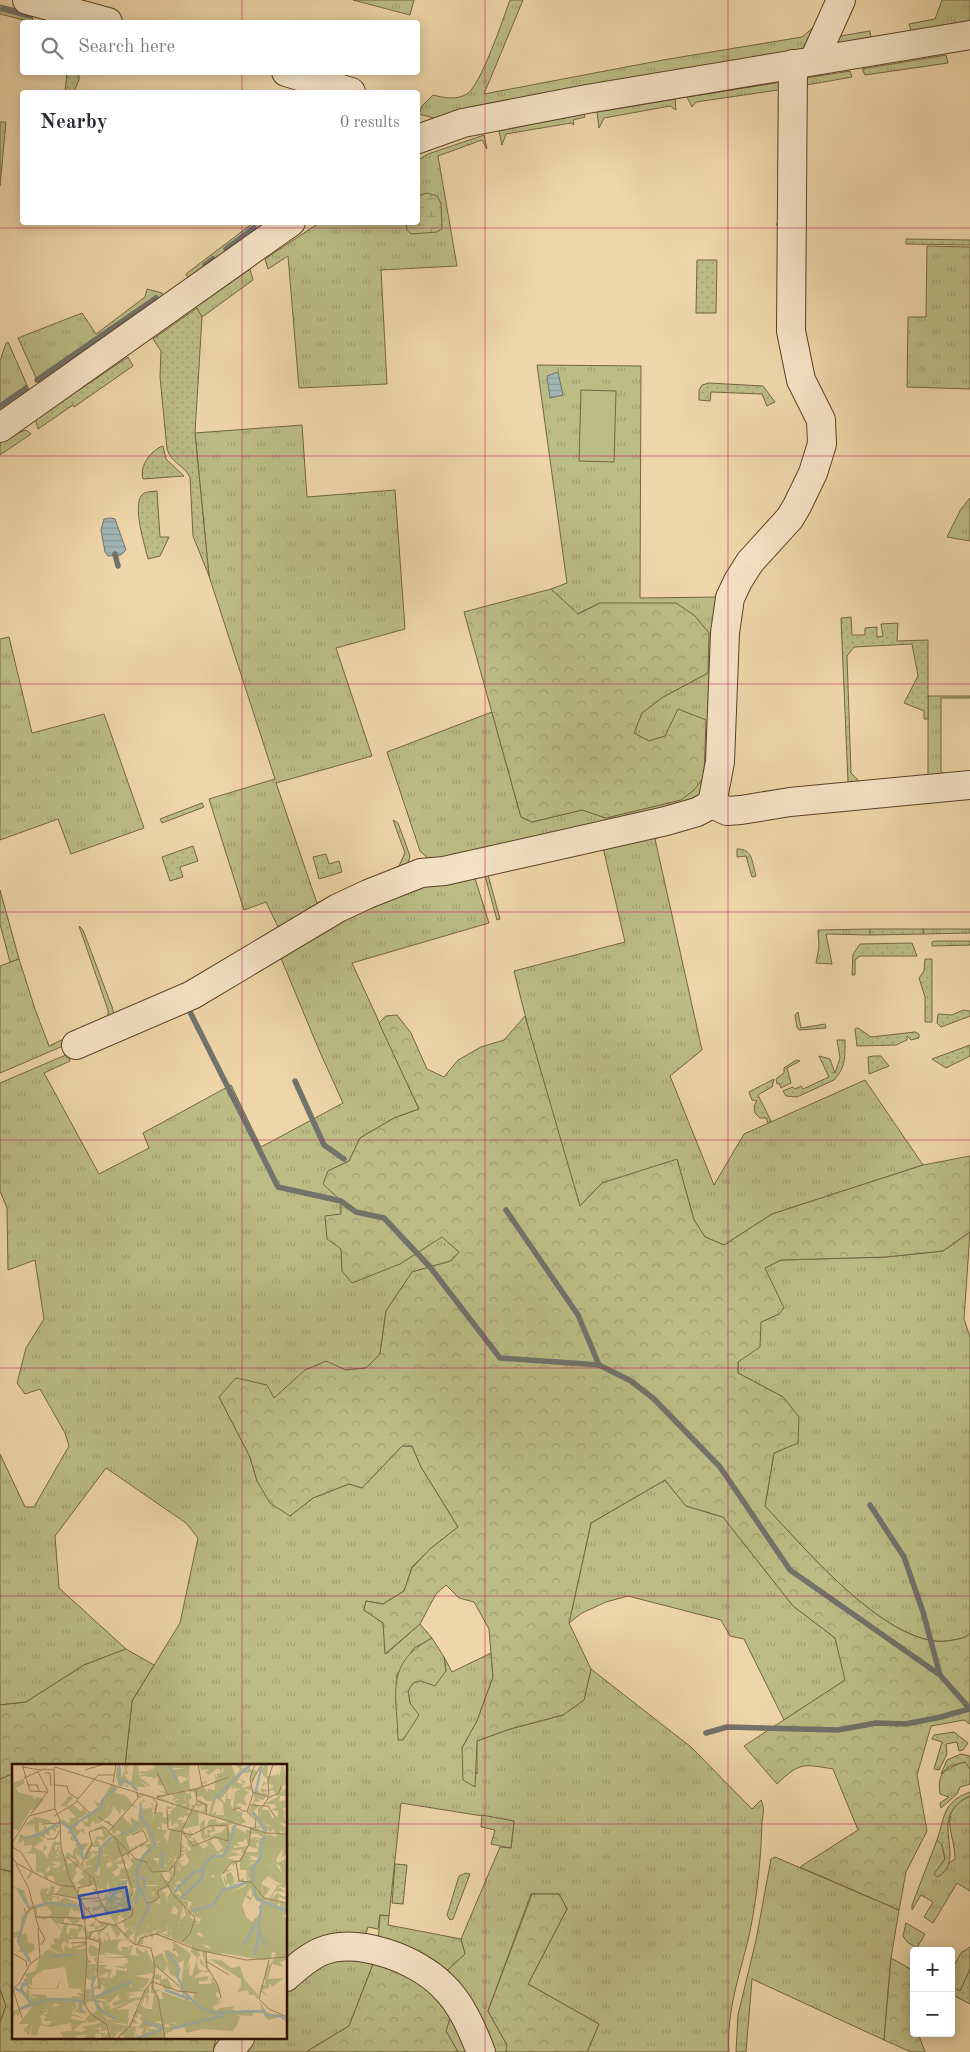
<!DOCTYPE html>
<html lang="en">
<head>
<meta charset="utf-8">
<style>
  :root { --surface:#fff; --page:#f7f7f7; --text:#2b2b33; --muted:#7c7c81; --line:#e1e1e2 }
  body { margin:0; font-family:"Old Standard TT",serif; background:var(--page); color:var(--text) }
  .controls { position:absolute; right:15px; bottom:15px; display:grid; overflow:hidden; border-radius:5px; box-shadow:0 2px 12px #0003 }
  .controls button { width:45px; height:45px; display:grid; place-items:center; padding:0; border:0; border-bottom:1px solid var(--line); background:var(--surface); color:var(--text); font:25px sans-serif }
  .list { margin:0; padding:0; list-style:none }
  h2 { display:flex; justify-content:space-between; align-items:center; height:65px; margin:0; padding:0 20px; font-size:21px }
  h2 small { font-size:16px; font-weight:400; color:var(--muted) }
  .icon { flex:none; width:28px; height:28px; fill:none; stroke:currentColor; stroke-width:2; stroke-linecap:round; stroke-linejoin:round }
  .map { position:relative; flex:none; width:970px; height:2052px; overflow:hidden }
  .search { position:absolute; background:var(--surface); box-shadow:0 2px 12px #0003; left:20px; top:20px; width:400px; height:55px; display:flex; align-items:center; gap:12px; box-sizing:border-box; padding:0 18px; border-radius:5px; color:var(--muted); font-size:19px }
  .panel { position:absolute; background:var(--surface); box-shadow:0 2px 12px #0003; left:20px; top:90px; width:400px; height:135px; border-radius:5px }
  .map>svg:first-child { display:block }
  .grass { fill:url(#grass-tufts); stroke:#746642 }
  .forest { fill:url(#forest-crowns); stroke:#746642 }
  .wetland { fill:url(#wetland-marsh); stroke:#746642 }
  .park { fill:url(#park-dots); stroke:#746642 }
  .pitch { fill:#bcbd85; stroke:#746642 }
  .water { fill:url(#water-rules); stroke:#71736c }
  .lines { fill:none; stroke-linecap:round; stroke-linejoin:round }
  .stream { stroke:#71736c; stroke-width:5.5 }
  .minor-casing { stroke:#5c402a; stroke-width:30 }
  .minor { stroke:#f5e4c6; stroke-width:28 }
  .grid { fill:none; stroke:#c2185b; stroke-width:1; stroke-opacity:0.55 }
  .inset-river { fill:none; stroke:#a0b6b4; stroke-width:2.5 }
  .inset-road { fill:none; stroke:#a18665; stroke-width:1 }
  .view { fill:#1d4ed8; fill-opacity:0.15; stroke:#1d4ed8; stroke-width:2.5 }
  .inset-edge { fill:none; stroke:#2b0e00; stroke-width:2.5 }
</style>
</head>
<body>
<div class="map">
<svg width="970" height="2052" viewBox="0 0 970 2052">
  <defs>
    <pattern id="grass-tufts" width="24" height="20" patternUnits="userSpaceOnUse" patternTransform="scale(1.25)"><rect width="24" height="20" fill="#bcbd85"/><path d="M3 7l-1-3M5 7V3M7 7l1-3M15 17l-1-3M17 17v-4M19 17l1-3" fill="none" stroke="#a2a171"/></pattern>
    <pattern id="forest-crowns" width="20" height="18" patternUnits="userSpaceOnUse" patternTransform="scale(1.25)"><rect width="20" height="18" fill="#bcbd85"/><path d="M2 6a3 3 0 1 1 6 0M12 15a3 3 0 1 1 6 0" fill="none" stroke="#a2a171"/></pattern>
    <pattern id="wetland-marsh" width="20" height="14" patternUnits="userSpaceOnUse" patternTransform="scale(1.25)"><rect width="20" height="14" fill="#bcbd85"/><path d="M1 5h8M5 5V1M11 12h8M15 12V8" fill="none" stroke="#a2a171"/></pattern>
    <pattern id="park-dots" width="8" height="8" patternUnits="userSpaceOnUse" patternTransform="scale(1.25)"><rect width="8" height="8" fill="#bcbd85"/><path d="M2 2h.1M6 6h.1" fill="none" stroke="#a2a171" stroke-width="1.8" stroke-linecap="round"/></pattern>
    <pattern id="water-rules" width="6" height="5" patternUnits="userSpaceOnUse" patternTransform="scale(1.25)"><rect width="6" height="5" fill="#a0b6b4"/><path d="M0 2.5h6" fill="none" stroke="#8a9b99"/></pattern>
  </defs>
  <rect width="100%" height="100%" fill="#efd6a8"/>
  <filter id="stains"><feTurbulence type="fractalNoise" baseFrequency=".004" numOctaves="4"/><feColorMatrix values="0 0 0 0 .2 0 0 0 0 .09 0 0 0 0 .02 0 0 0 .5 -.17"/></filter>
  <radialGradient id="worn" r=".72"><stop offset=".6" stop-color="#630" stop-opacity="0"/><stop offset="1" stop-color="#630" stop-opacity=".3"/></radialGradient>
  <path class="grass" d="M353 0H414L410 15Z
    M510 0H523L484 94 663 60 802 37 823 19 811 48 437 119 419 114 422 106 433 95C444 98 457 100 467 94 481 85 503 19 510 0Z
    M942 0H970V25L912 34 909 24 935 19Z
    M0 5 33 13 32 22 0 14Z
    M870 31 871 39 838 47 834 43 840 36Z
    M946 55 948 63 865 75 862 69Z
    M850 71 852 77 801 86 799 79Z
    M782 82 787 91 785 205 783 219 776 225 782 215 785 89 696 102 692 107 687 97Z
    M675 99 676 110 670 106 604 118 599 128 597 112Z
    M584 114 585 117 573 120 574 125 571 123 506 134 502 145 499 131Z
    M0 122H6L0 186Z
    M484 135 487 149 482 140 438 156 457 266 381 270 387 384 299 388 288 256 268 269 265 259 319 223 418 222V160L428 154Z
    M253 223H267L188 278 186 274Z
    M927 246 970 247V389L907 387 908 317H926Z
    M250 269 253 280 202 317 194 304 204 298 206 300Z
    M147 289 162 293 163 298 43 384 37 380 18 338 82 313 96 334 145 297Z
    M8 342 27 385 28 394 0 414V361L6 343Z
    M537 365 641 366 640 598 720 597 729 579 703 800 434 864 420 851 387 752 492 712 521 817 532 822 582 810 606 818 680 800 694 790 665 736 649 741 633 733 642 713 663 697 708 673 600 603 577 614 551 589 567 583Z
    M302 425 307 497 395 490 405 629 336 648 372 756 276 783 317 903 399 866 405 853 393 820 398 823 410 856 407 868 280 931 266 902 244 910 209 799 275 779 209 576 195 433Z
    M26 430 31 434 0 455V439Z
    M970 498V541L947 537 961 509Z
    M9 637 32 733 104 714 144 828 71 854 58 819 0 840V639Z
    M928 696H970V698H941V771L953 783 928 785Z
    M657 835 658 838 655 839 702 1050 670 1076 714 1185 744 1134 865 1080 923 1165 772 1214 724 1245 705 1237 694 1220 677 1160 602 1183 580 1206 533 1047 514 971 625 942 602 843Z
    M487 871 500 919 497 920 484 872Z
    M473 872 489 923 352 963 419 1109 394 1118 360 1138 349 1161 328 1171 341 1201 342 1271 400 1264 442 1236 459 1252 451 1261 412 1272 386 1311 380 1354 366 1368 346 1370 274 1398 219 1397 250 1457 257 1481 290 1516 313 1498 349 1484 362 1488 402 1446H412L421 1467 458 1527 430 1549 412 1567 404 1591 383 1604 366 1601 364 1610 383 1623 386 1654 420 1624 432 1638 414 1648 396 1676 410 1703 408 1691 413 1682 446 1671 444 1657 452 1672 491 1653 493 1677 477 1721 462 1748 477 1774V1741L510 1729 563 1715 584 1700 591 1669 691 1747 752 1809 761 1800C765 1809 763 1813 762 1822 761 1860 757 1898 749 1936 740 1974 726 2012 729 2052H587L599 2024 528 1984 567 1909 559 1894H531L488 2011 507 2045 506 2052H487L440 1977 465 1954 461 1939 500 1847 511 1848 514 1821 401 1803 389 1916 380 1915 378 1929 368 1927 365 1936 286 1971V1766H125L132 1701 180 1623 198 1538 186 1523 106 1468 55 1536 59 1588 126 1649 84 1665 26 1702 0 1705V1454L25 1507H34L69 1446 65 1433 40 1389 25 1394 17 1383 26 1348 44 1319 35 1260 8 1270 7 1208 0 1191V1083L68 1054 70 1061 44 1073 99 1174 149 1148 143 1133 231 1085 261 1147 343 1103 319 1050 278 951 354 905Z
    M79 926 83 930 112 1007 115 1018 112 1025 0 1073V966L19 959 35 1009 49 1046 108 1018V1010Z
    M870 929V935L826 934 832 964 816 963 819 947 818 930Z
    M923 929H970V933L924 934Z
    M935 941H970V945L932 946V942Z
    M970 1232 964 1319 970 1337V1633C966 1638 959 1639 953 1640 893 1655 802 1545 765 1506L774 1453 798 1442 783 1397 738 1373V1362L761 1322 779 1314 764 1268 781 1260 886 1257 943 1251Z
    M665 1480 686 1506 723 1517 793 1606 835 1638 846 1680 784 1720 744 1639 730 1636 721 1620 628 1596 606 1602 582 1613 569 1623 591 1523Z
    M962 1762H967L970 1769V1784L960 1787 957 1794 941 1808 940 1803 949 1797 940 1794C937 1771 944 1772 962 1762Z
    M14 1773V1872L0 1869V1779Z
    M970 1796V1891L957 1883 933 1923 924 1917 933 1902 921 1895 912 1910V1905L937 1840 942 1845 945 1859 936 1872 955 1859C955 1833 936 1811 970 1796Z
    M775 1857 899 1910 891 1958 884 2040 752 1979 746 2052H736L738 2015 756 1940 771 1859Z
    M906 1923 925 1934 917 1948 907 1942 903 1936Z
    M970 1947V1969L960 1992 951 1986 954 1972 952 1969 961 1953Z
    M375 1959 349 2026 306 2052H236L247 2038H286V1984L318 1960Z
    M0 1989 6 2006 0 2022Z
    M453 2008 476 2052H458L446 2031Z"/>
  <path class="forest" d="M551 589 578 614 600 603H676L695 616 709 633 708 673 663 697 642 713 634 733 649 741 665 736 678 709 706 720 704 777 694 790 681 800 606 818 582 810 532 822 521 817 464 612Z
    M397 1015 411 1033 427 1069 444 1077 458 1060 481 1047 504 1040 525 1016 580 1206 602 1183 677 1159 694 1220 705 1237 724 1245 772 1214 923 1165 970 1156V1232L943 1251 886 1257 781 1260 765 1268 784 1308 779 1314 761 1322 760 1347 738 1362V1373L783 1397 799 1417 798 1443 774 1453 765 1506C802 1545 893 1655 953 1640 959 1639 966 1638 970 1633V1724L964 1720 931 1726 917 1775 927 1831 906 1872 899 1910 800 1867 858 1830 833 1769C803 1764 800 1762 777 1784L744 1746 845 1680 835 1638 793 1606 723 1517 686 1506 665 1480 591 1523 569 1623 591 1669 584 1700 563 1715 510 1729 477 1741 475 1787 463 1780 462 1748 477 1721 493 1677 489 1629 474 1602 459 1598 446 1585 436 1594 420 1624 385 1654 383 1623 364 1610 366 1601 383 1604 404 1591 412 1568 430 1549 458 1527 421 1467 412 1446H402L362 1488 349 1484 313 1498 290 1516 270 1503 257 1481 250 1457 219 1397 236 1378 267 1385 274 1398 305 1370 326 1361 346 1370 366 1368 380 1354 386 1311 412 1272 451 1261 459 1252 442 1237 400 1264 352 1283 342 1271 341 1249 327 1239 325 1216 341 1214V1201L323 1184 328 1171 349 1161 360 1138 394 1118 419 1109 379 1023 386 1016Z
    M432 1638 444 1657 446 1671 435 1686 421 1681 413 1683 408 1691 410 1703 419 1715 403 1740H398C397 1693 384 1664 432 1638Z
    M126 1649 154 1665 132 1701 125 1766H14V1773L0 1779V1705L26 1702 84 1665Z
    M482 1815 514 1821 511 1848 491 1844 495 1830 481 1827Z
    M0 1869 14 1872V2038H216L214 2047 218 2052H0V2022L6 2006 0 1989Z
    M532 1894H559L567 1909 528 1984 599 2024 587 2052H506L507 2045 488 2011Z
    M380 1915 389 1916 388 1925 461 1939 465 1954 440 1977 378 1944Z
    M891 1958 914 1971 911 1998 914 2033H918L925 2052H911L884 2040Z
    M375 1959 393 1964 453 2008 446 2031 458 2052H306L349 2026Z"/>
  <path class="wetland" d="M427 193 437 196 441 203 442 229 437 232 411 234 407 230 406 223 418 222V196Z"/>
  <path class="park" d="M67 73H79V80L74 92H65Z
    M906 239 970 240V245L906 244Z
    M697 260H717L716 313H696Z
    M197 308 202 317 195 433 209 576 193 536 190 477C184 465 171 463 167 449L160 377 161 351 153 339Z
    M128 357 133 366 74 407 73 405 38 429 35 417 68 392 70 396Z
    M709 383 763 386 775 402 767 406 762 394 711 392 710 401 699 400V390L702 385Z
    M163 446 166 459 184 476 143 479C139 466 151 450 163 446Z
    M157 491 160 537H169L160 556 148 559C145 546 132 506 142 495 145 491 152 492 157 491Z
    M851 617 852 635H865V628L877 627V637L883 636 881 624 898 623 897 641 928 640V719H924V711L904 703 918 676 912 644 854 647 847 656 851 773 859 781 848 782 841 618Z
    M202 803 204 807 162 823 160 819Z
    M193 846 198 861 180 867 183 877 170 881 162 857Z
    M737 849C753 849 752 862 756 876L752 877 746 856 737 857Z
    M326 854 329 864 339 861 342 872 319 879 313 857Z
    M0 890 19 959 10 962 0 924Z
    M870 929H923L924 934 870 935Z
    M912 943 917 956H860L855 960V975H852L853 954 860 944Z
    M925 959H932V1022H925V997L919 978 924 971Z
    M963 1010 970 1011V1016L941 1027 937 1023 938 1014 952 1015Z
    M798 1012 801 1028 825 1024 826 1028 799 1030 797 1027 795 1015Z
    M858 1028 871 1037 915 1032 919 1034V1038L911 1040 907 1036V1040L896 1045 857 1046 855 1029Z
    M837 1040H845C845 1057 846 1067 834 1080L797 1097 786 1096 783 1091 793 1087 795 1089 801 1086 803 1089 829 1077 819 1056 830 1059 835 1073 840 1058Z
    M970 1045V1056L946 1068 932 1059Z
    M874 1056H881L889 1066 869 1074 868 1057Z
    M796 1060 800 1061 787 1068 791 1083 781 1088 779 1083 777 1084 776 1079 784 1073V1068Z
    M774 1079 772 1087 758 1095 771 1121 768 1123 766 1118H760L755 1113 754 1106 757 1101 752 1100 749 1092Z
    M954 1732 968 1743 963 1750 959 1751 957 1742 946 1744 947 1754 939 1770 934 1769 942 1742 932 1739 934 1735Z
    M961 1754 970 1756V1769L965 1762 950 1766 941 1774 947 1760Z
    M970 1792V1796C924 1817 970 1860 937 1877L934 1874 945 1859 942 1845 937 1840C945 1817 942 1802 970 1792Z
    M395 1864 407 1865 403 1904 392 1903Z
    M466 1873 470 1874 453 1919 450 1920 447 1915 459 1876Z
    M970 1969V2004L951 1994V1986L960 1991Z"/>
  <path class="pitch" d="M581 390 616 391 614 462 579 461Z"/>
  <path class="water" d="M558 372 563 395 550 398 547 376Z
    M110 518 115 519 126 550 121 555 108 556 105 552 101 530 104 519Z"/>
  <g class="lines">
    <path class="stream" d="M3 9 30 16
      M226 249 254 228
      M205 265 213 259
      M37 380 156 298
      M0 406 26 388
      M115 554 118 566
      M188 1008 278 1187 341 1201 356 1212 384 1218 430 1267 500 1358 599 1365
      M295 1081 324 1145 344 1159
      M506 1210 578 1315 599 1365 631 1381 654 1399 720 1467 790 1570 940 1675 970 1709
      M870 1505 904 1557 923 1612 940 1675
      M706 1733 727 1727 838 1730 876 1723 906 1724 941 1717 969 1709"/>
    <defs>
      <path id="minor" d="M27 0 108 22
        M814 60 841 0
        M286 72 351 92
        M418 139 463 123 587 99 970 35
        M0 428 291 222
        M712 804 720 762 725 633 730 598 738 581 750 562 790 518 797 506 813 473 822 444 821 420 801 380 791 331 793 64
        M76 1045 192 995 338 908 368 894 421 873 444 871 666 821 697 812 712 804 727 811 741 810 790 802 970 785
        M286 1977C296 1968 307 1958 320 1952 356 1936 417 1959 443 1986 461 2003 472 2029 481 2052
        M228 2052 240 2038"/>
    </defs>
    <use href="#minor" class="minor-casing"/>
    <use href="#minor" class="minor"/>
  </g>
  <path class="grid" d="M242 0V22M485 0V2052M728 0V2052M242 72V92M242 222V1766M0 228H970M0 456H970M0 684H970M0 912H970M0 1140H970M0 1368H970M0 1596H970M0 1824H14M286 1824H970M242 2038V2052"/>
  <g transform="translate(12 1764)">
    <rect width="275" height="275" fill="#efd6a8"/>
    <path d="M142 0H178L177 10 176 4 173 7 172 4H156L168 12 165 13 168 19 176 16 170 10 173 9 177 16 178 25 189 23V18L195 17 190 22 198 21 192 23 196 28V25L203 26V19L198 20 204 16 202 9 205 14V10L216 6 214 2 219 0 224 12 228 5 222 0H233L229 4 236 5 238 1V5L245 7 240 21 238 11 234 13 240 9H233L231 5 225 19 232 20 228 16 233 17 232 21 229 22 232 24 239 21 244 31 246 26 248 30 255 29 256 31 251 36 249 30 243 35 240 26 230 25 237 28 232 34 235 42 227 39 224 41 230 44 224 45 228 52 222 56 226 58 215 62 220 71 213 87 203 91 198 82 202 92 192 102 183 100V94L186 95 183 92 180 104 168 109V103L164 104 166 111 162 113 166 116 163 121 168 119V122L163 123 160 129 170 123 175 128 170 131 167 126 163 130H167V134L163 136 159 149 157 143 156 147 155 144 143 148 154 143 151 137 156 139 155 133 160 127 157 123 150 126 153 134 148 140 147 134 145 138H136L134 130 136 135 142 133V128L137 127 147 121H132L133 124 138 123 130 126 129 115 135 103 138 105 136 103 143 100 136 103 139 97H145L146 106H151L160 94 163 95 160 102 149 110 152 116 158 117 157 113 162 110 159 107 163 106 160 103 165 95 163 94H166L158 90 162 88 152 86 144 80 151 76 156 78 158 66 167 62 163 56 165 53 164 56H171L169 59 176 58 172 57H176L177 53 170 51 169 55 166 49H179L177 46 181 44 179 41 182 36 177 35 178 43 174 47 169 42 165 46 168 41 162 40 160 44H164L156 45 155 49 154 42 160 43 161 38 140 34 133 31 127 34 128 38 132 35 133 38H129V42L125 28 128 32 129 29 126 28 144 34 146 31H156L145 26 155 28 152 22 146 21V13L142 14 143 17 140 13H127H136L126 8 144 6H135L143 4ZM223 20 221 33 220 37 222 24 229 25 223 28 221 45 218 39H219L220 29 219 35H215L216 31 215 30 213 39 209 35 213 30 208 31 214 30 219 22 220 26ZM172 26 177 27 178 30 172 33 176 38 173 42 156 38 157 33 155 36 148 34 168 27 160 31 163 34 159 36 167 37 163 35H170ZM179 28H182L184 33 190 32 194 37H200L197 50 194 48 195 40 185 35 188 39 184 40 186 44 192 40V47L182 45 217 58 205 59 204 55 197 56 194 64 199 62 200 66 194 65 196 70 193 71V55L187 61 186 47 190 48 180 45 183 42 179 40 182 36 179 35ZM204 34 211 39 212 51H204V47L200 50ZM188 61 189 73 192 76 197 73 198 76 194 78 197 81 191 85 181 73V77L176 76 175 80 180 86 173 88 177 97 174 101 164 103 170 101 167 98 175 96 165 97 173 90 168 89 177 86H175V83H173L174 86H169L172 83 168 78 169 68 178 75 181 70 177 66 178 71 173 69 171 65ZM201 62 214 63 210 68 200 71 201 74 209 75H205L211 83 206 88 198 77 201 75 197 69 204 67ZM270 0H271L275 21 269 22 271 25 268 29 275 24V33L272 36 273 32H268L267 37 275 36V42L271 45 275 51 271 49 275 60 267 59 275 64V70L267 66 263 69 261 65 258 69 256 63 259 62 252 59 246 44 250 42 251 46H257L260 54 266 52V47L259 46 264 44 263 40H252L266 33 261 26 249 29V24L256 26 262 22 256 19 250 23 252 16 253 20 256 17 249 8 252 1H256L255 12 265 11 266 7 267 14ZM98 28 113 31 125 44 119 42 113 47 110 45 108 50 101 42 100 49 87 60 84 51 95 45 98 40 91 36ZM58 31 61 34 55 40 56 44 61 41 70 48 71 43 76 50 65 55 68 56 59 64 63 60 54 58H59L57 55 64 53 54 42H49ZM142 36 146 40 144 48H151V53H155V50H161L158 47 162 48 156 61 150 59V66L142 58V48L144 46 140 45 145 43 141 42 139 40V38L142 42 145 40ZM114 48 111 53 119 61V53L126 58 107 74 112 75V71L119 87 120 82 122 85 124 80 125 83 128 80 129 81 128 76 130 80 134 78 130 84 128 82 119 87 123 91 118 87 117 95 114 90 111 92 114 99 105 100 107 104 100 108 104 114 92 113V118H97L92 124 99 126 96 121 100 122 103 117 104 128 97 131 95 126 88 124 89 129 85 122V129L83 130 80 124 84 125 83 121 68 122 67 130 70 135H74L70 136 73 143H78V148L73 143 62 142 70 144 65 150 66 146 62 148 59 143 56 152 68 154 67 158 62 161 53 153 51 160H45L50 165 52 160H53L55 159 56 160 54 169 57 170 58 164 67 165 65 160H68L76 166 73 168 80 167 84 168H80L78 175 83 173 84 177 87 173 85 168 97 160 83 166V162L89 161 84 156 82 163 75 162 84 157 77 149 87 157 103 160 99 153H106L104 160 112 169 118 163 113 165 112 159 109 160 113 155 108 152 113 149 112 145 119 149 114 155 120 152 119 148 116 146H117L121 147 127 152 128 153 133 154 134 150H139L134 158 121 149V153L118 157 122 158 119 162 120 168 124 167 115 175 121 179 125 167H132L138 161 137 167 125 173 124 181 128 174 140 168 142 170 148 164 152 166 154 161 156 171 154 167 146 170 160 175 142 170 140 175 138 170 132 173 131 180 123 181 113 175 107 178 105 185 109 186 105 187H110L109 183H116L117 187V182L121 181 118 191 127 192 124 189V183L132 189 134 185 141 199 142 195H149H141L140 187 142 193 150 189 157 204 152 187 156 186 167 193 164 187H160L162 180 159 178H162L179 190 174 206 178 199 177 211 180 199 177 211 180 212 185 194 179 188 180 182 175 180 173 183 174 180 160 175 158 170 161 160 168 159 165 156 170 147 168 156 174 151 171 140 169 145 166 143 168 135 176 138V144L173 143 175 148 180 138 182 140 178 154 188 158 183 160 186 162 185 171 191 173 193 183 212 190 193 188 196 206 188 199V194L194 203 190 188 186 187 189 193 186 192 185 198 186 204 191 208 196 206 200 211 197 208H188L182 214 197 212 195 217H187V220H199V217L205 220 198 215 201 214 204 217 206 222 208 229 204 228V232L209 236 204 237 210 239 202 240 208 241 200 242 204 246 208 244 212 248 208 244 222 242 220 246 207 252 219 247 237 246V247L219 250 228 252 225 261 219 264 211 262 210 258 207 261H198L208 258 205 252 198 253 168 262 161 258 152 261 153 264 160 262V267L153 270V275H142L151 270V258L144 257 143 261 130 257 128 255 130 251 125 249 126 254 122 253 120 251 124 249 117 247 124 248 127 243 121 239 128 241 130 236H124L104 246 117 245 116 254 112 252 117 254 115 264 122 254 126 260 120 259 119 262 127 263 131 257 142 262 135 264 134 270H129L132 265 124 263 123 270H125L126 272 121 270 123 273 113 275 110 270 106 275H104L115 260 91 257 94 253 89 252V257L70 259 61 267 70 268 75 265 69 264 73 262 88 259 98 266 89 267V263L81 265H88L87 269H93L91 273 96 270 95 274 96 270 99 273 100 270 107 267 102 274 90 275 89 270H82L84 272 81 275H73V272L79 271H71L61 272 68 275H52L48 268 60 267 59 259 38 263 28 261 25 272 19 271 20 260 37 261 39 257H32L34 252 29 251 35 250 36 245 27 247 23 240 15 244 24 240 22 235 25 234 17 230 19 238 14 230 16 220 20 224H44L49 214 46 224H57L53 203 59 194 55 189 74 184 76 195 80 198 75 200H84L82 194 85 192H79L76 187 78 180 87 185 88 178 75 175V182L60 185 61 179H66H61L62 183 74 178 73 174H66H74L70 162 69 168H63L67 169 65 173 57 172 60 174 57 175 56 181 52 177 49 181 52 191 40 185 38 181 43 180 41 174 47 175 50 165H48L38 153 33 156 25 154 26 162 22 144H25V153L37 152 40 149 34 141H44L46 134 41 133 39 139 38 136 33 137V130L28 129 30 123 36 131 39 121 43 123 41 132 48 133 46 138 53 133 71 142 68 135 44 130 49 122 41 118H44L41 112H36V116L26 111 21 107 18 114 14 116 19 106 17 104 32 114 31 108 38 107V103L45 104V98L39 97 44 101 40 102 38 97 41 82 48 77 49 81H44L43 84 44 87 46 82 49 83 44 90 48 91 43 93 46 96 45 103 48 102V107L54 105 51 99 54 93 58 96 55 94 56 100 64 98 61 92 66 87 64 92 70 102 78 94 73 96 72 91 80 77 81 80 85 72 92 73 90 66 97 67 101 74 110 69 105 66 102 71 99 65 97 66 82 65 90 61 97 66 100 63V62H98L96 60 94 57H99L97 60 101 62ZM98 70 101 76 94 79 91 90 102 93 98 94 100 100 109 92 112 95 104 98 99 102 102 105 98 103 94 109 92 103 88 120V112L77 109 81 104 75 102 80 101 77 98 81 88 84 91 86 87H77L79 83H89L85 75 91 76V79ZM73 98 75 102 69 109 72 113 64 119 69 121 63 127 64 119 60 117 65 109 63 106 67 101 72 105ZM98 160 105 174 109 168 114 175 98 176 95 166V170L90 168 96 172V177L92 175 91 180 87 171ZM91 188 114 192 89 194H115L116 199 111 200 114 202H100L113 205 115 202V207L104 206V211L97 215 100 206 91 204 96 201H86L85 199H97L85 198 86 190 95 191ZM172 196 169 223 166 220 169 227H164L170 228 171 232 175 228H182L181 238 177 237 176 229V235L172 236 149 227 151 235H147L144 228 149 226H142V215L148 216V221L145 220 151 222V225H161L155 214 149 216V211L143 210V202L157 213 152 208 155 202 158 210 165 214 169 204 163 201ZM84 206 87 213 96 208V214L87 213V221L80 224 89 225 88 222H92L94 228 103 229 108 222 120 219 119 223 113 224V229L132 227 130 233 115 235 116 238 99 245 94 243 95 238 83 235 85 240 90 238 92 249 105 256 95 255 86 247 79 250 73 242 81 232H77L80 226 72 225 74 214 81 217ZM142 209 137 221 140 219 139 229 145 231H142L140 245H136L129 242 134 231 135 242 137 231H132L137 229V222L132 226 126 225 132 224 138 215 123 212ZM58 224 72 225 68 226 71 229H65L69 233 60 232 59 228 60 234H35L34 231 18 230 16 225ZM38 235 69 237 68 243 69 245 72 240 74 244 73 246 71 249 73 251 75 245 78 250 73 256 77 258 59 255 60 252 72 254 59 249 66 242 44 252 42 245 48 241 40 243 43 239ZM23 53 36 56 41 59H27V68L32 65V61L35 64 24 71 22 60 15 64 18 61 11 62ZM246 57 251 63 244 64 255 69 251 74 249 70H239L238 75 242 73 249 75H243L248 77 244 80 246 85 236 82 234 74 231 78H224L228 82 221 81 223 63 234 69V65L238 67 239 63 248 62ZM236 82 234 88H246L245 93 237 91 240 95H234L242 96 235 102 243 98 253 102 244 100 234 112 235 106H228V98L224 99 226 109 229 110 231 111 226 110 228 117 231 114 232 117H236L234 114 241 117V124H238L235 131 240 134V125L243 130 235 141 238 136 234 133 238 122 228 131H231L225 140 217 129 234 122 236 117 221 118 220 123 215 119 214 124 211 110 202 114V111L198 112 200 102 195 100 205 92 227 97 230 91 216 93 219 89 231 91 229 87 233 85 221 87V84ZM220 98 221 103 224 98 225 108 222 109 225 108 226 117 223 118 219 108 214 110 215 118 211 110 221 105 214 106ZM122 93 128 98 116 111 120 109 124 114 115 116V119L111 124 114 128 119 124 122 132 111 137 119 136 123 144 106 143 110 148 104 150V146L94 152 91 144 80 148 81 143 87 142 88 138H77L93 134 94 128 97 136 88 137 92 142 98 141V139L105 141 103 138H108L111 125 107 122 115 115H106L109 104 117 105 121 100 118 96ZM263 99 269 108 270 104 275 107 273 102V100L275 103V114L254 102ZM251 117 264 124 265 121 260 118 267 121 271 120 269 117 275 118 273 124 265 122 274 128 263 127 259 135 265 129 273 133 275 129 274 136 267 133 265 136 275 139V143L268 142V138L264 143 255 136 246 134 245 129 251 134V121L258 125 252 133 257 135 264 124ZM15 169 16 179 22 180 23 186 15 190 8 177 9 171Z" fill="#bcbd85" fill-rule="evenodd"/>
    <path d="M105 0 109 4V15L113 7 112 0 116 1 114 7 117 9 112 11 119 19 122 0H126L127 11H137L127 13 137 20 138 23 128 17 135 23H126L125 20 126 27 118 20 115 23H112L117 20 112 18 111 22H107L104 13ZM156 0 159 6 176 4 178 15 173 9 172 14 167 11 162 15 163 11 156 5ZM199 0H217L214 2 218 7H214V11L211 4 208 9V5H204L197 11 193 8 198 5 189 6 188 2ZM99 20 105 24 102 27 105 29 98 28 91 36 98 40 91 49 84 50 86 59 83 60 81 56 78 63 73 62 70 57 76 58 75 52 63 63 66 67 72 64V70L69 67 64 73 68 81 74 78 76 81 71 87 70 99 69 93 66 94 69 91 65 92V88L61 92 64 93V95L54 93 51 106 48 107V99L44 94 48 92 46 88 49 85 52 94 55 88 61 92V86L65 83 63 81 60 85 65 78 58 76 60 70 55 69 58 65 51 58 44 60 49 62 43 65 45 68 37 65 38 72 32 69 34 75 27 72 32 77 21 81 28 79 21 83 31 88 32 81 36 83 31 88 35 94 42 77 47 79 42 81 39 91 41 104 37 102 32 109 24 108V90L14 89 19 87 20 81 12 82V76L6 80 8 70 18 74 51 55 57 60 60 55 63 60 60 64 86 43 81 36 88 40ZM170 27 179 31 180 34 173 31 172 35 177 38 167 43 178 44 174 51 166 49 172 52V55L168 50 166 57 159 62V47L166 40 162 38 170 34ZM254 29 257 33 266 29 255 36V31L250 36 245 34 248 38H241L247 42 241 48 246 52V45L247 43 257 56 247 49 255 62 263 63 262 59 267 61 268 58 270 63 268 69 275 70V89L270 94 271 84 264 96 266 99 273 95 275 107 270 105 269 108 268 102 262 99 254 102 275 114V118L268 120 256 112 250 118 251 134 247 132 264 143 275 141V149L271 153 275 154V195L268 198 271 203 260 200 256 215 272 214 260 223 257 219V224L250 226 257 233 249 228 245 236 243 231H237L236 226 225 228 229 222V215L197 195 209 196 219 204 228 202 232 215 247 232 249 221H253L254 204 261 197 264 189 260 188 259 195 251 196 198 187V183L191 180V170L185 168 182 159 187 160 189 155 181 151 180 138 168 135 170 139 166 140H172L171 144 166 159 158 166V174L146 168 156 171 155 161 152 167 148 164 126 175 137 167V161L132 167H125L124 170H127L121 175 124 166 121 168 120 163 112 161 121 153 116 154 118 148 113 144V149L106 152 101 155 97 151 110 148 109 144 117 141 123 144 114 137 117 134 112 133 116 132 120 135 124 124 113 125 118 124 115 116 124 114 117 108 136 85 132 80H138L137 74 133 64 114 73 116 81 115 84 114 77 112 83 106 78 112 82 113 72 112 76H110L108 72 126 58 129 42 131 45 142 43 140 45 142 58 145 55 146 65 155 66 152 72 156 78 146 77 144 81 162 88 158 90 166 94H157L160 96 156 97 158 101H152L153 104 163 101 159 107 162 111H158L157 104 154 108 146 106 144 100H140L146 99 147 94H141L143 97 135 101 138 106 132 107 134 110 129 115 134 122H147L139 126 142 133 136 136 134 132V136L140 138 145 132 141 138 148 140 152 134 150 128 156 129 153 130 159 149 165 151 166 146 162 142 160 145 163 135 175 128 170 123 160 129 171 119 163 116 166 103 168 109 180 104 183 92 186 95 183 100 192 101 196 95 194 85H200L203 91 211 90 219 75 220 62 226 58 221 56 228 53 225 48H230V53L234 58 223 63 226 70 220 88 225 89 224 91 219 89 214 96 205 92 195 100 201 102 198 112 202 114 211 109 209 112 214 124 222 122 221 118 224 121 238 117V114L234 113 244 99 238 97 245 96 247 75 251 73 246 70 254 69V73L256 70 263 73 266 71 263 70 265 65 251 67 249 58 236 48 244 33ZM240 117 239 125 244 136 250 139 246 143 249 148 240 158 234 153 230 141 238 122 228 131H231L225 140 217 129ZM97 70 100 73 103 71 107 70 94 79 98 83 94 81 91 85 94 86V88L92 86 91 91 101 93 102 95H96L99 97 94 100 95 104 99 102 98 111 91 112H100L101 115 106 111 107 115 114 117 107 122 111 128 103 131 110 136 104 137 102 143 101 140 93 141 97 132 92 124 96 121 94 125 97 131 103 130 104 117 100 123 95 118 93 122 91 114 87 120 88 102 83 109 85 114 76 108 80 105 77 96 86 90V84L98 73ZM0 122 12 126 17 142 31 139 28 129H32L33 124 37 125 33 129V137L48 139 19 145 13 156 8 177 18 194 19 199 13 189 6 187 9 184 6 173 0 174V169L8 167 9 154 16 146 10 129ZM53 180 57 184 72 186 67 192 58 194H66L58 196 53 203 31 206 20 214V221L16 220 13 210 23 207 28 193 36 185 51 191ZM11 219V228H14L18 237 19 232 27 238 24 240 27 247 37 246 28 252 31 261 20 260 17 272 11 266 17 260H7L22 240 8 246 6 252 4 250 0 255 2 247 17 239 8 227ZM120 219 113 229 126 231H118L116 238 102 242 100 239 109 235 106 234 107 230 96 240 93 235H83L91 246H93L94 242 97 240 99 245 93 244 98 247 100 249 96 250 94 245V250L106 257 83 248 85 246 82 237 75 238 81 233H76L80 230V224L88 223 81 226V231L88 232 92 225 102 229 108 222ZM36 235 56 238 59 236H71L67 241 71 249 62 248 67 243V238L64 237V244L60 243V248L44 252 42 245 48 241 34 236 32 242 31 238 34 236ZM247 237 254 248 265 252 267 250 274 257 268 253 256 256 251 249 242 248 240 252 221 251 220 259 211 258 210 261 214 263 219 264 222 260 225 261 221 267 190 265 174 269 173 263 161 265 157 261 158 258 168 262 187 254H201L213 250 210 244 217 243 214 249 219 245 228 248 250 246ZM88 252 94 253 93 257 115 262 110 265 111 269 105 267 98 273 92 271 98 268V265L88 260ZM131 256 151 260 154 264 150 266 151 270 142 275H115L116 269 119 274 134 270 137 267 133 264 147 266Z" fill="#bcbd85" fill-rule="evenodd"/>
    <path d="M12 15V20L4 24 6 28 21 32V35L26 33 32 36 23 46 19 45 6 67 0 64V19Z" fill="#bcbd85"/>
    <path class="inset-river" d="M107 0 108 21M157 0 166 19M109 16 118 19 125 27M243 31 250 0M202 35 239 0M241 48 254 68M49 58 58 65 66 59M66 58 88 44 91 35 104 24M58 65 69 83 71 95M109 70 119 67 126 58M12 74 30 70 44 60M150 104V86M84 108 89 84 100 73M127 112 133 115 132 128M241 118 240 106 249 93V82L253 72M241 122 245 135 275 147M6 125 17 144M162 128 182 108 191 106M168 135 190 114 193 99 202 92H210L215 86 223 61M97 137 107 122 115 117M124 140 127 121M23 143 36 139 68 142M180 147 201 141 211 126 236 118M14 150 6 177 18 198M127 163 137 142 125 119V105L132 91 143 81 137 65 128 51 129 39M246 163 250 139M246 164 253 181M232 180 244 160M155 189 166 202V214L173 228M39 192 62 191M243 192 247 168M2 224 13 229 18 239M153 226 178 235M9 227 11 220 15 221 13 215M173 229 189 244 202 249M81 233 80 220 84 211M84 233 119 218M35 235 67 237M83 235 86 244 104 255M8 245 34 236M71 249 67 240 71 236M202 249 252 247 254 251 269 252 275 257M131 257 151 264M159 265 212 251M122 275 151 265"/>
    <path class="inset-road" d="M10 0 18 27 36 28M10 3 29 6M43 3 254 69 275 70M73 6 92 0M145 8 156 31M33 9H38L39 22M12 14 32 5 41 6M240 17 248 3M101 19 104 0M16 21H25L27 27M42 21 55 22 57 29 66 35M190 23 217 13M241 28 257 33 256 17 261 0M144 33 184 25M258 33 267 29 269 22M141 35 145 39 143 50M65 37 78 49M185 37 195 41 194 49M238 41 251 42 256 34M251 42H256L263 53M43 45 48 56 49 82 57 113 73 144 87 158 105 162 122 180 139 184 143 203 140 223 146 233 153 275M181 45 185 38 184 26 190 22 186 0M155 46 156 65 170 68M221 46 227 44 230 47H235M19 50 36 27 26 8M42 52 62 40 86 11H102M86 53 101 62M30 60 48 59M243 64 244 56 235 48 241 30 238 14 243 0M97 67 126 34 125 29M170 68 181 82 203 73 216 77V62M172 69 180 71 197 62 216 61M35 75H43L48 66M0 79 17 52 43 45 42 3M0 83 9 88 20 106M110 92 136 77 131 66 120 71M0 93 4 99 30 113 47 121 64 123M55 93 82 115 87 134 95 148M224 98 227 117 239 118 252 134 275 139M4 100 17 125 26 162 33 175 29 181M69 102 80 80 77 68 92 63 124 95 134 98 140 108 157 107 168 92 170 66 180 46M211 109 220 98 228 97 237 80 239 63M149 110 160 129 183 154 178 170 170 178M156 119 162 113 163 101M65 124 79 121 77 112M42 130 69 135M69 135 87 134M135 139 141 138 147 133 145 127 157 121M12 144 14 149 22 143M72 144 75 195 72 239 79 250 95 261 98 275M24 153 71 154M49 159 71 162M103 161 120 152 121 145 115 138 121 128 105 78M57 174H74M75 174 88 178 85 208 88 225M77 175 80 168 91 165 97 160M59 179 75 178M126 180 129 174 144 170 186 186 234 196 275 193M194 188 195 203 206 221 209 234M0 189 14 197 15 203M257 196 247 235 257 245 275 253M194 197 217 211M143 201 167 222M141 218 166 227 185 229M0 225 7 220 18 200 28 193 26 164M1 225 10 254M105 275 118 262 133 226 141 217"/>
    <path class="view" d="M114 123 118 145 71 154 67 132Z"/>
    <rect width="275" height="275" class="inset-edge"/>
  </g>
  <rect width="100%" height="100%" filter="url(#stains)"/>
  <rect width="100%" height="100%" fill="url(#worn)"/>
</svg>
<div class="controls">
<button>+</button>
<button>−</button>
</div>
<div class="search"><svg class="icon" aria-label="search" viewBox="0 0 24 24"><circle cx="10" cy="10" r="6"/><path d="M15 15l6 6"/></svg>Search here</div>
<section class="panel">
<h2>Nearby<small>0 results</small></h2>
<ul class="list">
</ul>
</section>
</div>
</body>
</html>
